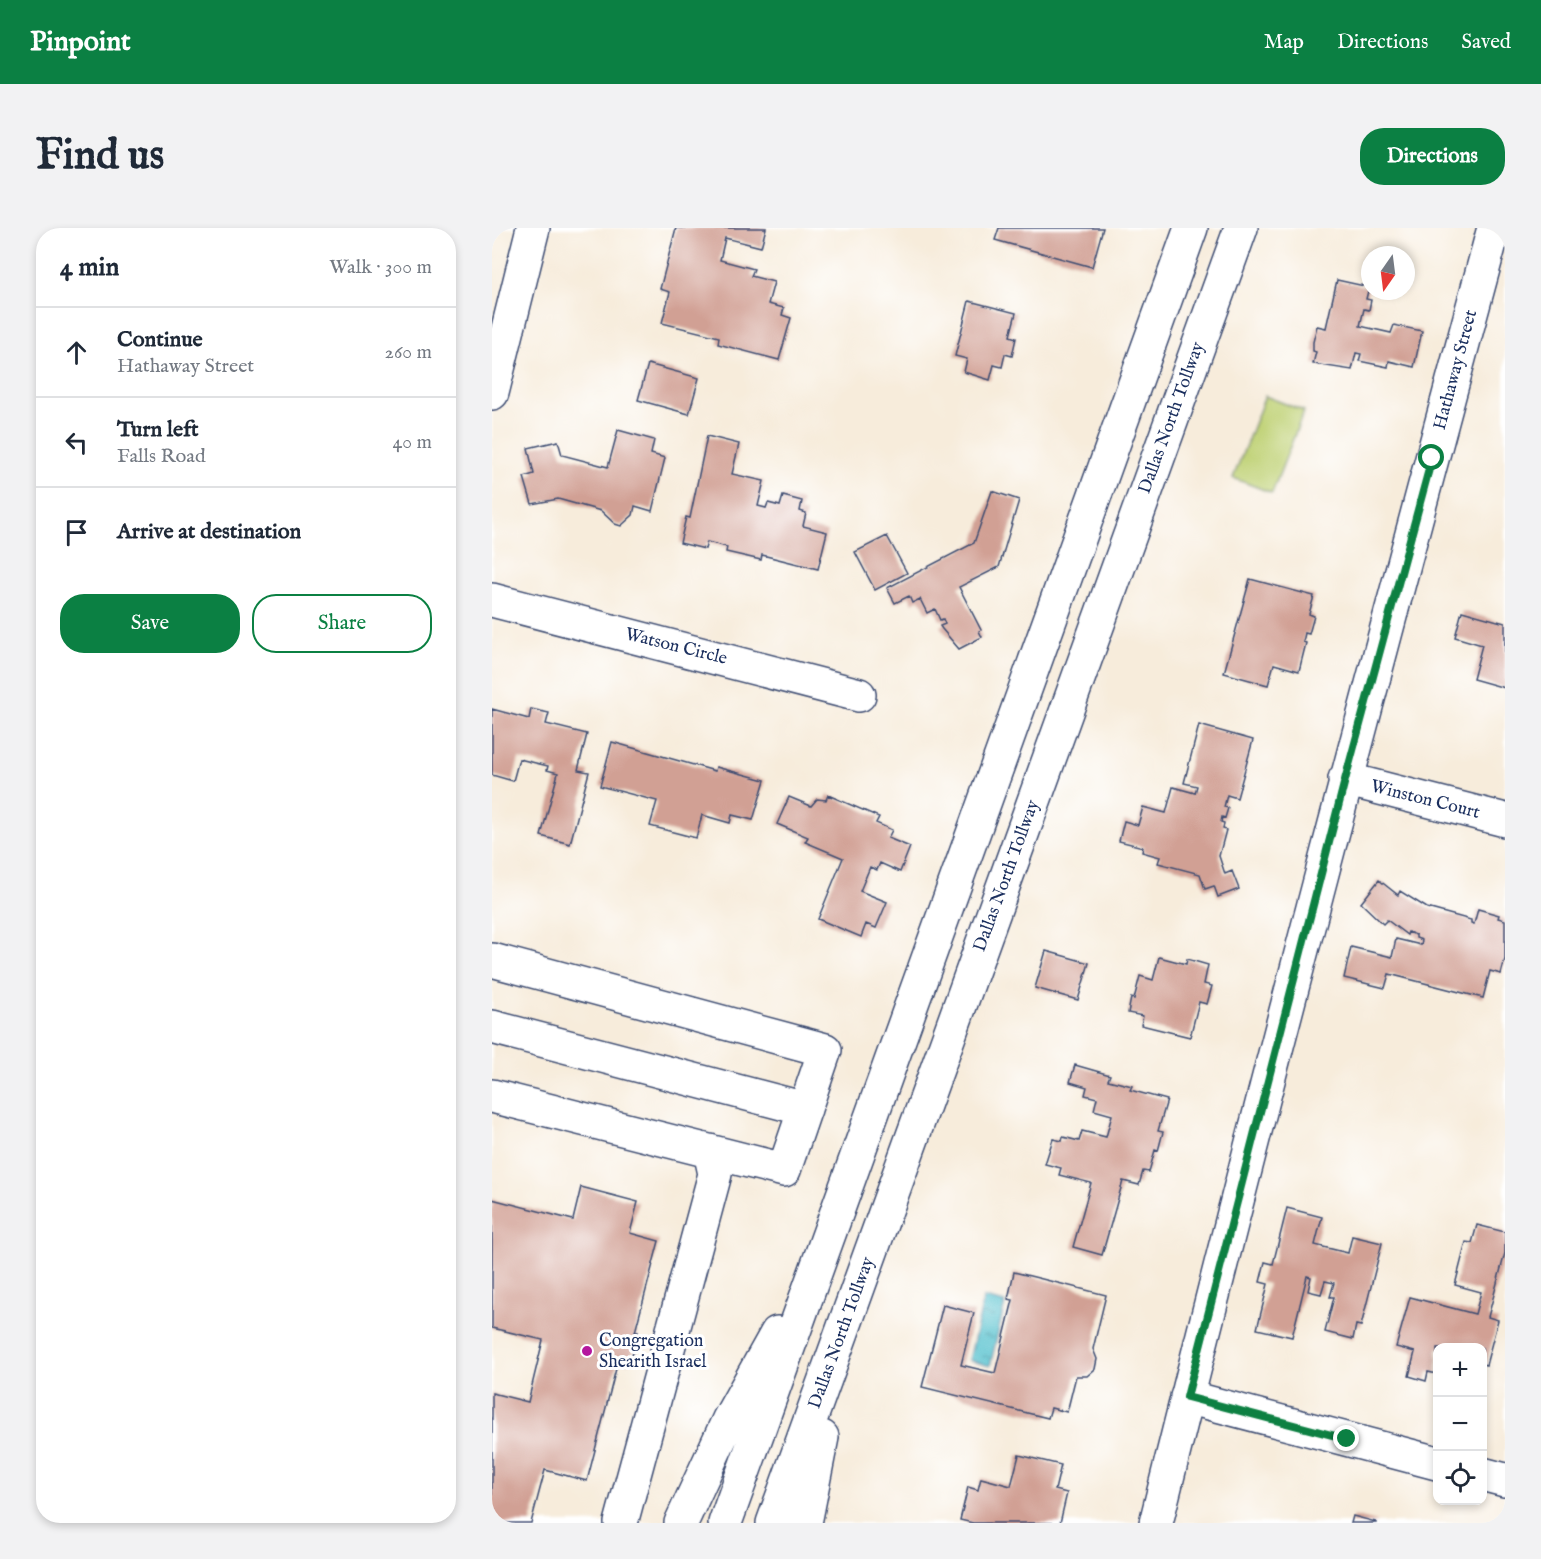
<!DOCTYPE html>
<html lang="en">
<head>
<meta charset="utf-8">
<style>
  :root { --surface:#fff; --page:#f2f2f3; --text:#1f2937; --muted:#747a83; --line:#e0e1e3; --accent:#0b8043 }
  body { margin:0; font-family:"IM FELL English",serif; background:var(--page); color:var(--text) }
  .controls { position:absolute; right:18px; bottom:18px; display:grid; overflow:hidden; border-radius:12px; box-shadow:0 3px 9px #0003 }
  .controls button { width:54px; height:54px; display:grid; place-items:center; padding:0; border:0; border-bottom:2px solid var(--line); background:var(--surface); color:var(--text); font:30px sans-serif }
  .compass { position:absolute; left:869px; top:18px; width:54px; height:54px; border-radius:50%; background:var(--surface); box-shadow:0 3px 9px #0003; rotate:194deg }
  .stop { position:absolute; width:18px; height:18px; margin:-14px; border:4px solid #0b8043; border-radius:50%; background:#fff }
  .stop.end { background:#0b8043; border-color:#fff; box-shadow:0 2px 6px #0008 }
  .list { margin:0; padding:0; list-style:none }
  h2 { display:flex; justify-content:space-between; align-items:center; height:78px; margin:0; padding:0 24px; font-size:26px }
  h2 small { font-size:20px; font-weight:400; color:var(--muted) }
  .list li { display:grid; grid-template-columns:39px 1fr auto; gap:18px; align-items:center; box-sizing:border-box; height:90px; padding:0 24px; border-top:2px solid var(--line) }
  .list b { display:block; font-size:22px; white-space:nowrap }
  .list p { margin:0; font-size:20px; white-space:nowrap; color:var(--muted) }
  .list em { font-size:20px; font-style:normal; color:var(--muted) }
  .actions { display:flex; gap:12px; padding:18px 24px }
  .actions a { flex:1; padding:14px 0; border:2px solid var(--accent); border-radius:24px; text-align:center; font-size:21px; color:var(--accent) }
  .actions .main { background:var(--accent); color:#fff }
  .icon { flex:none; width:33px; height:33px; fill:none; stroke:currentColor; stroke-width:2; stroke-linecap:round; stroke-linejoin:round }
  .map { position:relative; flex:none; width:1013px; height:1295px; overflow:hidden; border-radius:24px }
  header { display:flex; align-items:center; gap:36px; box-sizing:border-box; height:84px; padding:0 30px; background:var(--accent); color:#fff }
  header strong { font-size:28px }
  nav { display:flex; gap:33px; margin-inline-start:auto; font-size:21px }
  .intro { display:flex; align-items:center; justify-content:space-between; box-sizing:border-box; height:144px; padding:0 36px }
  h1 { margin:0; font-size:42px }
  .button { padding:15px 27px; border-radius:24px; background:var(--accent); color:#fff; font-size:21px; font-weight:700 }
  main { display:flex; gap:36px; padding:0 36px }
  aside { flex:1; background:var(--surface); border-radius:24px; box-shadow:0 3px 9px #0003 }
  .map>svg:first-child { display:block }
  .garden { fill:#bfd174; stroke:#6d8069; stroke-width:1.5 }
  .water { fill:url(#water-ripples); stroke:#387896; stroke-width:1.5 }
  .building { fill:#d1a094 }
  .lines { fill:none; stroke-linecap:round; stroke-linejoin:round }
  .minor-casing { stroke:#3c4b71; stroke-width:36 }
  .highway-casing { stroke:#3c4b71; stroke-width:36 }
  .minor { stroke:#fff; stroke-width:33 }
  .highway { stroke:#fff; stroke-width:33 }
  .route { stroke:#0b8043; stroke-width:8 }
  .poi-dot { fill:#b5179e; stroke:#fff; stroke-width:2 }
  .labels { text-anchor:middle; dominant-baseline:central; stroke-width:6; stroke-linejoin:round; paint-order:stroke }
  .street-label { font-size:18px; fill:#1b2f5e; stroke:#fff }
  .poi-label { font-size:18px; fill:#1b2f5e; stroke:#fff; text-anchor:start }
</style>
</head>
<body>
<header>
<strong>Pinpoint</strong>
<nav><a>Map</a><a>Directions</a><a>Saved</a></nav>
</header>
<div class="intro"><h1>Find us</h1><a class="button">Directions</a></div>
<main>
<aside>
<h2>4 min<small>Walk · 300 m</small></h2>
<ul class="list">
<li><svg class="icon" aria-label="ahead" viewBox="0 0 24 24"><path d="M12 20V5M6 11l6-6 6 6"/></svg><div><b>Continue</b><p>Hathaway Street</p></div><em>260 m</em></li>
<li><svg class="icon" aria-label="left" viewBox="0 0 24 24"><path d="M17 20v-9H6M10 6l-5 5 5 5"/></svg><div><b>Turn left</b><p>Falls Road</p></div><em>40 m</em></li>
<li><svg class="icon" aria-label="arrive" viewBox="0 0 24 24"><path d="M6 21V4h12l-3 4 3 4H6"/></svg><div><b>Arrive at destination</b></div></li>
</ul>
<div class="actions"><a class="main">Save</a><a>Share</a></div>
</aside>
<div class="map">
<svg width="1013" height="1295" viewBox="0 0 1013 1295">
  <defs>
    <pattern id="water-ripples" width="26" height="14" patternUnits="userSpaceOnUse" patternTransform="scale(1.5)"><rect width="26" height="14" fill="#55c1ce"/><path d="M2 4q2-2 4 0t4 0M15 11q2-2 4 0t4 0" fill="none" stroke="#469daa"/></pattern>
  </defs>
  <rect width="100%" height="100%" fill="#fff"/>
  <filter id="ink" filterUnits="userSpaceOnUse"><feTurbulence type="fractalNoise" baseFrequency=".0167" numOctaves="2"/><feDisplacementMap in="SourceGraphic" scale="12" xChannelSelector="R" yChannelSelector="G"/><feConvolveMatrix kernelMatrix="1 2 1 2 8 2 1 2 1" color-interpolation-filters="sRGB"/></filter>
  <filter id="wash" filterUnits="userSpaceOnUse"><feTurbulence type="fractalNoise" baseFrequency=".008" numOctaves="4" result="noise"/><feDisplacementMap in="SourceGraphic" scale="24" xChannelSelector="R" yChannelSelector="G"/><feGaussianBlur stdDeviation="1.35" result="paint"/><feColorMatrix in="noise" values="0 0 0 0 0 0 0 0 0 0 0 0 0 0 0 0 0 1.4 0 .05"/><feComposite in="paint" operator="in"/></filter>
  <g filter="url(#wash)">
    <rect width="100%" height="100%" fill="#f7ecdb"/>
    <path class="garden" d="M773 168 812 183 780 265 741 250Z"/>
    <path class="water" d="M492 1070 513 1075 498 1138 477 1132Z"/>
    <g id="blocks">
      <path class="building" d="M184 0H274L269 19 233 10 228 32 262 41 259 48 282 54 276 76 292 80 290 87 299 90 287 132 226 116 227 109 170 95 178 64 168 61Z
        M507 0H611L600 39 503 12Z
        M845 52 877 59 874 71 879 72 877 82 872 81 868 98 899 105 902 97 930 103 922 139 897 133 896 139 867 133 869 126 864 125 860 142 821 136 824 124 821 123V114L825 98 834 100Z
        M477 73 524 85 518 108 524 110 520 128 513 126 510 139 502 137 498 152 472 144 475 131 463 128Z
        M156 136 207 150 197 186 146 172Z
        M126 202 162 212 159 226 173 230 160 283 143 278 141 287 129 298 123 296 109 283 66 271 40 276 32 249 42 246 36 220 66 213 70 227 116 239Z
        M215 208 247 216 240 246 272 253 266 278 274 280 276 275 288 278 291 268 310 273 308 283 314 285 311 298 335 304 326 341 270 327 269 332 234 324 235 319 215 314 213 321 188 315 194 289 198 290Z
        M500 263 527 272 507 339 467 359 489 402 487 403 490 409 467 421 450 401 448 398 453 396 451 391 448 392 443 381 435 385 428 371 420 375 417 368 403 375 395 360 482 315Z
        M395 308 415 345 383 362 363 324Z
        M758 351 822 368 817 386 822 388 817 406 813 405 811 414 814 415 807 443 782 436 776 457 732 445Z
        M970 383 1013 395V460L981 451 990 417 963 409Z
        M0 481 37 491 39 481 57 485 54 496 95 506 86 542 97 544 78 616 49 608 66 545 55 542 56 538 27 531 21 553 0 547Z
        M707 497 761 512 745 570 735 567 732 579 736 580 733 590 730 589 729 594 732 595 731 601 734 602 727 628 733 646 740 643 747 661 726 669 722 658 713 661 708 646 666 635 668 629 650 624 651 619 627 613 632 593 646 597 651 579 674 585 681 559 703 565 705 558 692 555Z
        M120 514 223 543 224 539 273 552 261 592 240 587 238 595 210 587 204 610 158 598 165 573 108 558Z
        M336 567 387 589 384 595 400 602 396 610 418 619 408 644 388 635 385 642 378 639 368 663 395 674 384 700 374 696 369 709 326 691 351 630 313 614 316 609 285 596 297 569 319 578 325 571 334 572Z
        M887 652 906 667 908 663 935 680 979 692V695L982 696 986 681 1007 687 1006 690 1013 692V731L1009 746 998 743 991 770 897 746 893 760 852 750 859 719 900 729 904 711 929 717 930 712 924 710V707L916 704 915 707 895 692 891 696 869 675Z
        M554 723 597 735 586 772 543 760Z
        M667 729 694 736 695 731 716 737 712 756 720 758 715 776 707 774 698 809 649 797 651 788 636 785 639 770 642 771 648 748 661 752Z
        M583 837 618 847 616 852 640 858 638 862 675 872 666 903 671 904 666 923 663 922 657 944 651 943 647 957 631 953 610 1027 581 1019 599 955 567 947 569 940 553 936 561 911 570 913 571 909 587 913 590 903 614 909 620 887 602 882 605 870 593 867 595 859 578 854Z
        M89 959 146 974 138 1005 167 1013 143 1104H146L138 1136 126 1133 95 1253 53 1242 39 1295H0V1165L36 1174 51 1112 0 1100V971L81 992Z
        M795 980 830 989 823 1017 856 1025 860 1008 890 1015 869 1098 864 1097 861 1111 833 1104 842 1069H838L842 1055 833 1053 829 1066 816 1063 819 1049 815 1048 800 1109 765 1101 776 1056 768 1054 773 1034 781 1036Z
        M985 997 1013 1004V1025L996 1089 1006 1092 994 1137 990 1136V1120H945V1146L936 1144 934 1153 917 1148 923 1124 904 1119 918 1069 983 1086 989 1064 963 1057 974 1014 980 1015Z
        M522 1044 614 1067 601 1121 605 1131 603 1141 595 1148H584L575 1184 559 1180 556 1190 430 1159 451 1077 482 1085 469 1137 503 1145 521 1072 516 1071Z
        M527 1227 569 1237 563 1262 575 1265 568 1295H481L468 1292 476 1259 486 1262 489 1250 519 1258Z
        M861 1288 884 1294V1295H859Z"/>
    </g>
  </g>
  <g filter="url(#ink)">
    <use href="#blocks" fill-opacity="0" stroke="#3c4b71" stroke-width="1.5"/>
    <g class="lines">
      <defs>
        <path id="minor" d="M0 165 41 0
          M0 372 367 467
          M853 551 1013 592
          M0 732 333 822 292 942 0 868
          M0 799 313 881
          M695 1169 945 1235
          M990 1246 1013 1252
          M129 1295 223 946 218 923
          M664 1295C771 862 886 431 1002 0"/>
        <path id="highway" d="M189 1295 237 1191 285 1105
          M233 1295 699 0
          M281 1295 749 0
          M313 1295 330 1209"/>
      </defs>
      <use href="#minor" class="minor-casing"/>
      <use href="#highway" class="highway-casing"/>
      <use href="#minor" class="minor"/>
      <use href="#highway" class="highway"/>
    </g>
  </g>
  <g class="lines" filter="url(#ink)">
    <path class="route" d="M855 1211 695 1169 853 552 940 230"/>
  </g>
  <circle class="poi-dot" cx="95" cy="1123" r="6"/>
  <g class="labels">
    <g class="street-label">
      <text transform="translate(964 142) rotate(-75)">Hathaway Street</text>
      <text transform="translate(680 190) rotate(-70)">Dallas North Tollway</text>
      <text transform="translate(184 419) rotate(14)">Watson Circle</text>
      <text transform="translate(933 572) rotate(14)">Winston Court</text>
      <text transform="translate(515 648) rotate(-70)">Dallas North Tollway</text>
      <text transform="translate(350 1105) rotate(-70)">Dallas North Tollway</text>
    </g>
    <g class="poi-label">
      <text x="107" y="1113">Congregation<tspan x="107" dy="21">Shearith Israel</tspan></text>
    </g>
  </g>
</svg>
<div class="controls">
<button>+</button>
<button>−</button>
<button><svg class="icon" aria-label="locate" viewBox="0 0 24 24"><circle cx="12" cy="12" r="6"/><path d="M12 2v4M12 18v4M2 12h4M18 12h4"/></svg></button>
</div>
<svg class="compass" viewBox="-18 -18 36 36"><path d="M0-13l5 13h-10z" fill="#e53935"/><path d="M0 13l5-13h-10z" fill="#747a83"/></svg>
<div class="stop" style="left:940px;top:230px"></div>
<div class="stop end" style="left:855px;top:1211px"></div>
</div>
</main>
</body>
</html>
